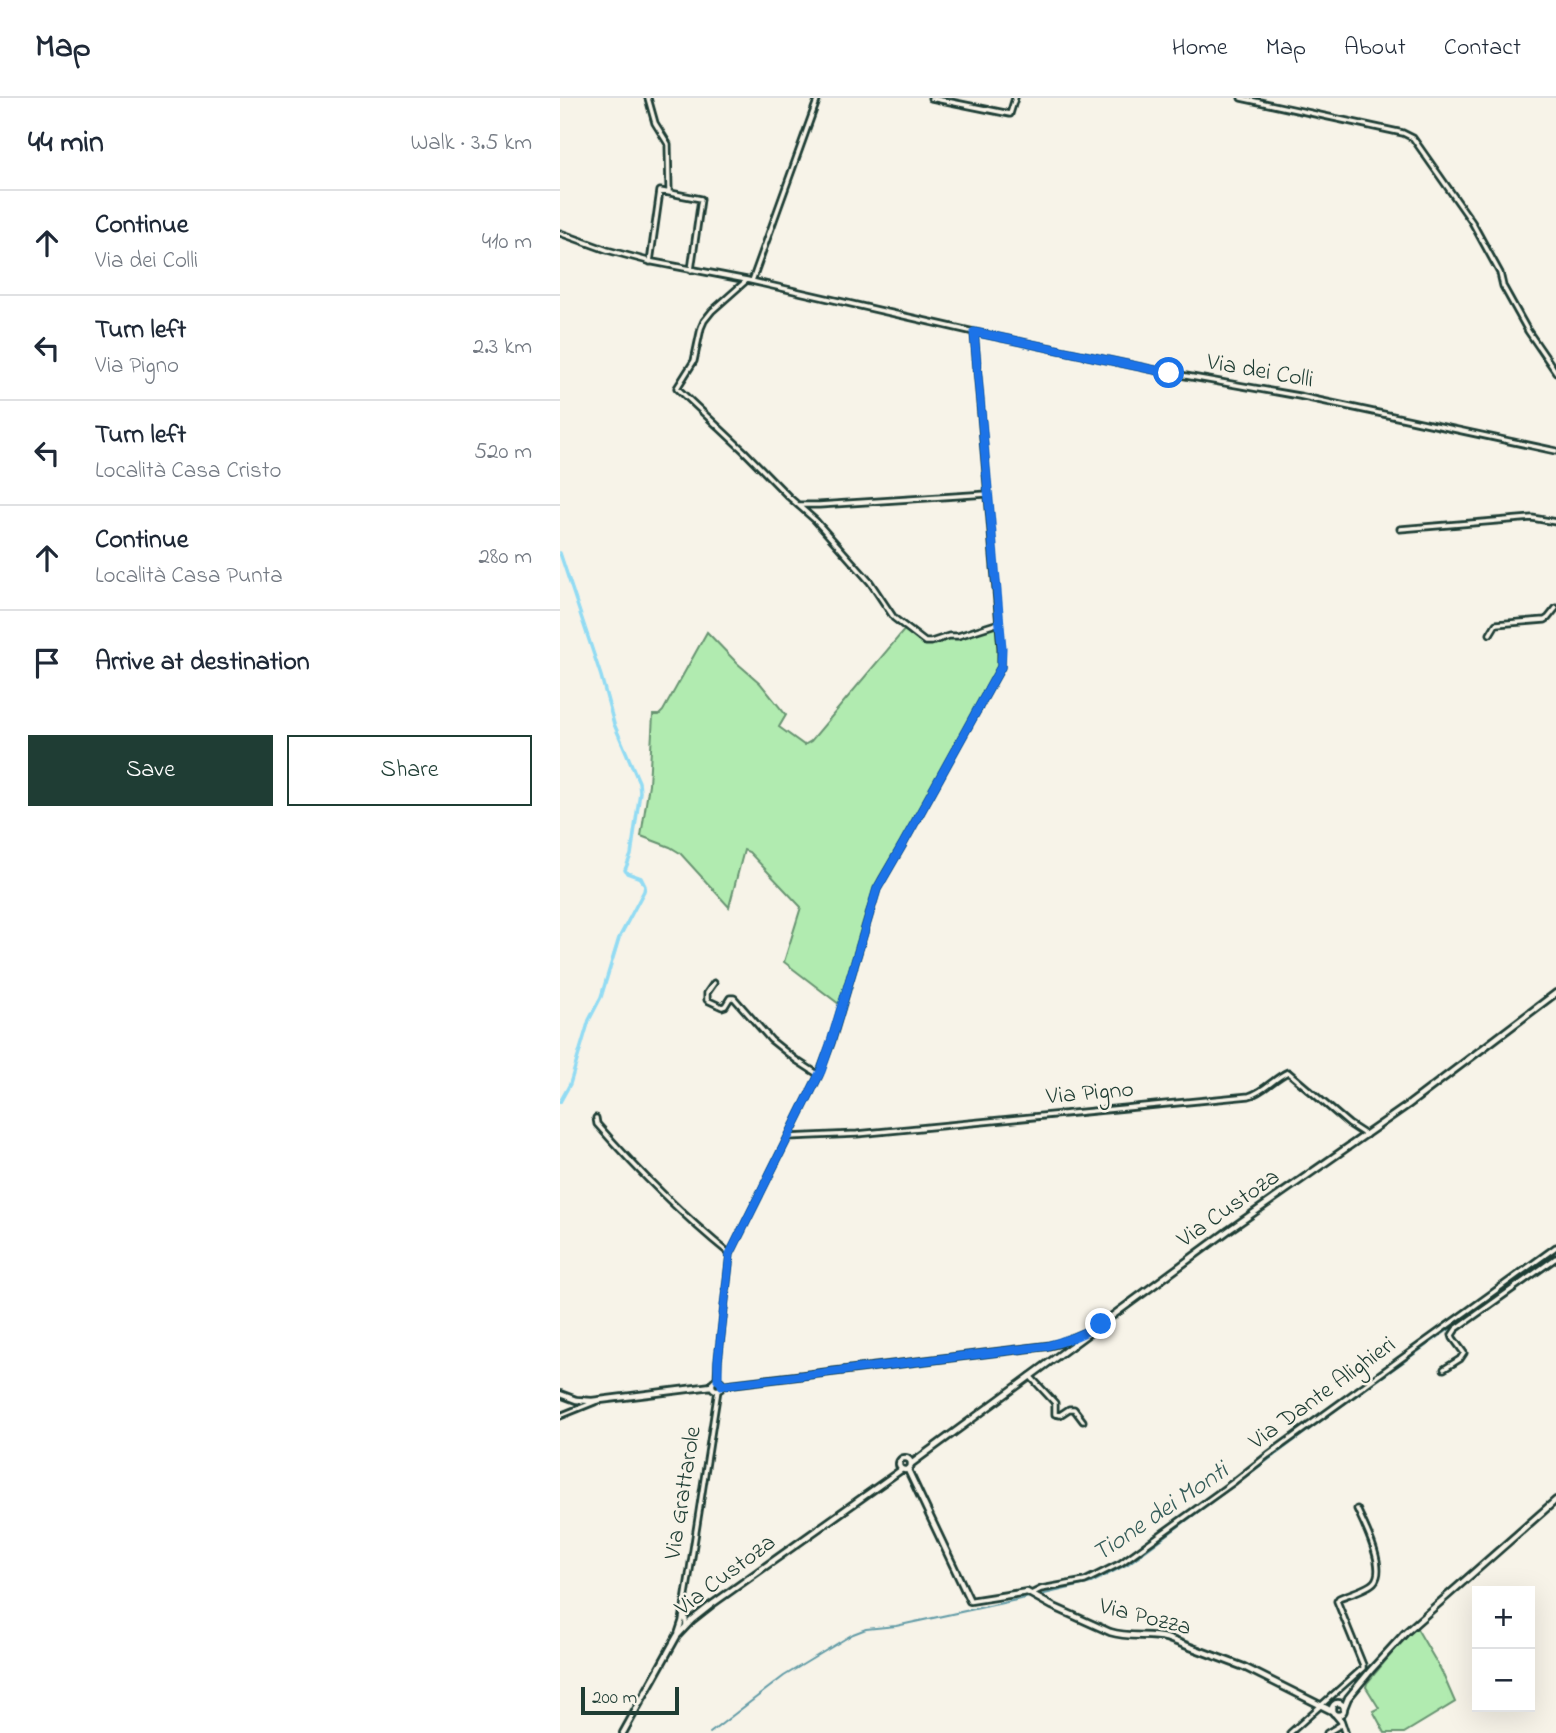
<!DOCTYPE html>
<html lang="en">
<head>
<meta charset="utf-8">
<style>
  :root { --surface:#fff; --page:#f2f2f3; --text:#1f2937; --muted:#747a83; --line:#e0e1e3; --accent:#1f3d34 }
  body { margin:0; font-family:"Indie Flower",sans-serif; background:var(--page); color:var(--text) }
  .controls { position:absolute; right:21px; bottom:21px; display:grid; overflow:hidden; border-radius:0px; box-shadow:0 7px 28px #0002 }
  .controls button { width:63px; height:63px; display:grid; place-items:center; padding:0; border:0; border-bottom:2px solid var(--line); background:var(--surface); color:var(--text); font:35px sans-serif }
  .scale { position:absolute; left:21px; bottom:18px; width:98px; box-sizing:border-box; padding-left:7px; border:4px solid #1f3d34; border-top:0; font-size:19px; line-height:24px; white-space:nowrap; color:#1f3d34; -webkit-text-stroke:5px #f7f3e8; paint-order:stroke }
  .stop { position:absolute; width:21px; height:21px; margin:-16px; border:5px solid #1a73e8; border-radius:50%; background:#fff }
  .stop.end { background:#1a73e8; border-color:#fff; box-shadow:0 2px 7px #0008 }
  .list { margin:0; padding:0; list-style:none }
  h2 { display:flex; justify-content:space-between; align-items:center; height:91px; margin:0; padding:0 28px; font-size:30px }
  h2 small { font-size:23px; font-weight:400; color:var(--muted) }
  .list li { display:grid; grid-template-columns:46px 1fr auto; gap:21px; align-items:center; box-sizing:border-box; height:105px; padding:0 28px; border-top:2px solid var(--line) }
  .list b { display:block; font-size:26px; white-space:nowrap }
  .list p { margin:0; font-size:23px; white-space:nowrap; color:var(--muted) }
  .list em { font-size:23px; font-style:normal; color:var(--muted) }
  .actions { display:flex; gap:14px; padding:21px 28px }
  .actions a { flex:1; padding:16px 0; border:2px solid var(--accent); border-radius:0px; text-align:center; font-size:24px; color:var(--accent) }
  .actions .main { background:var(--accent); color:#fff }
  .icon { flex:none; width:38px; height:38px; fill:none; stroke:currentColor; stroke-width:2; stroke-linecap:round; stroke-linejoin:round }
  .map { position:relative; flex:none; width:996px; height:1635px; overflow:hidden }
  header { display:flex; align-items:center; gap:42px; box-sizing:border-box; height:98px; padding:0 35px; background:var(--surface); border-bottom:2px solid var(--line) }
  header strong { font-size:33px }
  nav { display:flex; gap:38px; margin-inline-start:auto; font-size:24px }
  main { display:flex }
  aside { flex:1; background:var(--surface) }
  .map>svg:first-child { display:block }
  .green { fill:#b1ebb0; stroke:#689472; stroke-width:2 }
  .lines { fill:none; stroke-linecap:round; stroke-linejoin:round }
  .stream { stroke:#649ca7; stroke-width:2 }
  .canal { stroke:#92dbf3; stroke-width:3.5 }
  .minor-casing { stroke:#1f3d34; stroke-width:9 }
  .tertiary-casing { stroke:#1f3d34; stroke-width:10 }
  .secondary-casing { stroke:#1f3d34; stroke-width:10 }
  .minor { stroke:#f7f3e8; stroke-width:3.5 }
  .tertiary { stroke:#f7f3e8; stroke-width:4.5 }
  .secondary { stroke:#f7f3e8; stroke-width:4.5 }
  .route { stroke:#1a73e8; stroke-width:9 }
  .labels { text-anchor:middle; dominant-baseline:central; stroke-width:5; stroke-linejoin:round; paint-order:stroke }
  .street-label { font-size:24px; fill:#1f3d34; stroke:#f7f3e8 }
  .water-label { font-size:26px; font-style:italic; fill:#365d5a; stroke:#f7f3e8 }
</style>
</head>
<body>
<header>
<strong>Map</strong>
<nav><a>Home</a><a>Map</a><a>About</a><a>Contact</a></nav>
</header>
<main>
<aside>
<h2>44 min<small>Walk · 3.5 km</small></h2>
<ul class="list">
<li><svg class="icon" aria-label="ahead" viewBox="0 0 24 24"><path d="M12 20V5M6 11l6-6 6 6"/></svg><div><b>Continue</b><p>Via dei Colli</p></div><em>410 m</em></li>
<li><svg class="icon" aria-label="left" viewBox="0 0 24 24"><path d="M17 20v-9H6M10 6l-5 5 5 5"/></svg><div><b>Turn left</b><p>Via Pigno</p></div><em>2.3 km</em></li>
<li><svg class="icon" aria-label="left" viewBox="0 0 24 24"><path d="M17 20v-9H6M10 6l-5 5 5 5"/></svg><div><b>Turn left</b><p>Località Casa Cristo</p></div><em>520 m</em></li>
<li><svg class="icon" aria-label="ahead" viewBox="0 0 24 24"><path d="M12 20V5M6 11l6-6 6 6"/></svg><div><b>Continue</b><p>Località Casa Punta</p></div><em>280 m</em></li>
<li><svg class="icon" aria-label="arrive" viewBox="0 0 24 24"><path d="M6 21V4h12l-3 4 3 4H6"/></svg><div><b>Arrive at destination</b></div></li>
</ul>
<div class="actions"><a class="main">Save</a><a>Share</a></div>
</aside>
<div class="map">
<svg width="996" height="1635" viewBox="0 0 996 1635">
  <rect width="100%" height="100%" fill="#f7f3e8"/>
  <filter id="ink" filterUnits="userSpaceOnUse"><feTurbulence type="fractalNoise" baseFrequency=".0143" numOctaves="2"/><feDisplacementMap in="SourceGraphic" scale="14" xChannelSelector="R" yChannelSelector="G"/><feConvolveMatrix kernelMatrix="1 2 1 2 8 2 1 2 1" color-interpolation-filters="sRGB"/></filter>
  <g filter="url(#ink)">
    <path class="green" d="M433 528 437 530 439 568 372 691 319 780 306 814 279 906 224 864 241 809 189 754 184 752 169 809 120 755 110 749 81 738 89 686 93 617H99L103 613 147 534 177 565 200 585 226 617 219 629 244 647 251 643 345 531 365 546 385 540H398Z
      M856 1529 881 1572 895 1604 844 1635H825L813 1613 819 1610 806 1589 807 1585 836 1550Z"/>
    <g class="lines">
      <path class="stream" d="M476 1498 531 1485 568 1466 765 1320 996 1155
        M150 1635 224 1578 293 1536 306 1531 336 1528 470 1499"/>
      <path class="canal" d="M0 455 41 578 54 626 79 684 80 694 71 757 65 772 67 775 81 780 85 788 84 793 59 840 41 899 29 922 10 986 0 1004"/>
      <defs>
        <path id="minor" d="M88 0 95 25 108 46 109 93
          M371 0 450 16 455 0
          M681 0 843 35 853 40 912 124 940 175 943 188 968 233 996 274
          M0 135 47 152 88 163 187 182 414 234 609 275 739 298 996 353
          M90 164 100 93 141 101 131 172
          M187 182 152 213 144 223 141 230 134 263 117 290 184 353 229 399 255 422 310 484 334 520 365 544H371L389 538H398L439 525
          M192 183 258 0
          M238 407H259L427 396
          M840 431 972 420 996 424
          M930 536 936 526 985 522 988 520 996 510
          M154 885 147 895V902L162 909 165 908 170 900H174L211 942 236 962 259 977
          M36 1020 37 1026C78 1073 122 1117 170 1156
          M228 1039 297 1036 689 998C704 994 714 980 728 974L789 1026 806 1037
          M884 1271 900 1261 904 1255 893 1240 892 1237 896 1231 996 1160
          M470 1278 495 1305V1316L500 1317 509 1311H514L523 1323
          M157 1282 158 1263 170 1156 259 977 271 945 317 791 343 746 441 569V550L414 234
          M0 1318 37 1303
          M471 1496 481 1491 525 1483 561 1465 675 1383 708 1357 996 1149
          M125 1505 126 1528
          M118 1535 122 1523 158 1292
          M730 1635 803 1570V1567L777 1503 779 1500C788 1496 808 1491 814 1484 827 1470 804 1426 797 1411
          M767 1635 782 1626"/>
        <path id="tertiary" d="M152 1287a5 5 0 1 1 10 0a5 5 0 1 1-10 0Z
          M162 1287 487 1248 500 1245 531 1232
          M0 1296 16 1302 32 1303 152 1288
          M348 1372 410 1503 467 1494 492 1508 550 1534C569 1540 588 1536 606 1540L684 1569 772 1613
          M772 1611a6 6 0 1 1 12 0a6 6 0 1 1-12 0Z
          M784 1610 788 1600 811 1572 845 1535 996 1402
          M776 1617 781 1623 785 1635"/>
        <path id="secondary" d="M339 1366a6 6 0 1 1 12 0a6 6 0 1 1-12 0Z
          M351 1366 669 1132 848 1007 996 895
          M63 1635 117 1538 132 1522 151 1507 341 1372"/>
      </defs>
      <use href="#minor" class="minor-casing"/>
      <use href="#tertiary" class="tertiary-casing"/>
      <use href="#secondary" class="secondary-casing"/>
      <use href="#minor" class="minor"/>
      <use href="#tertiary" class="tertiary"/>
      <use href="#secondary" class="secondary"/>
    </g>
  </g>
  <g class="lines" filter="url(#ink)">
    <path class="route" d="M541 1226C523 1236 506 1243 487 1248L162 1287 161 1284 158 1282V1263L170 1156 261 973 271 944 317 791 343 746 441 569 442 550 414 234 609 275"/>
  </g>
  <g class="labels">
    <g class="street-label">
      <text transform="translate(700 274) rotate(10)">Via dei Colli</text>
      <text transform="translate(530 996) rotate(-5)">Via Pigno</text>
      <text transform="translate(669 1111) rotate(-35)">Via Custoza</text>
      <text transform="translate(763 1296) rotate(-36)">Via Dante Alighieri</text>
      <text transform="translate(124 1395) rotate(-81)">Via Grattarole</text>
      <text transform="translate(166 1478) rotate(-37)">Via Custoza</text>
      <text transform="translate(585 1520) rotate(14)">Via Pozza</text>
    </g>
    <g class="water-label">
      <text transform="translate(601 1415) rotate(-34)">Tione dei Monti</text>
    </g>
  </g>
</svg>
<div class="controls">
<button>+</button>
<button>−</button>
</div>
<div class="scale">200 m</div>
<div class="stop" style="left:609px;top:275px"></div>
<div class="stop end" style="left:541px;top:1226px"></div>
</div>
</main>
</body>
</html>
